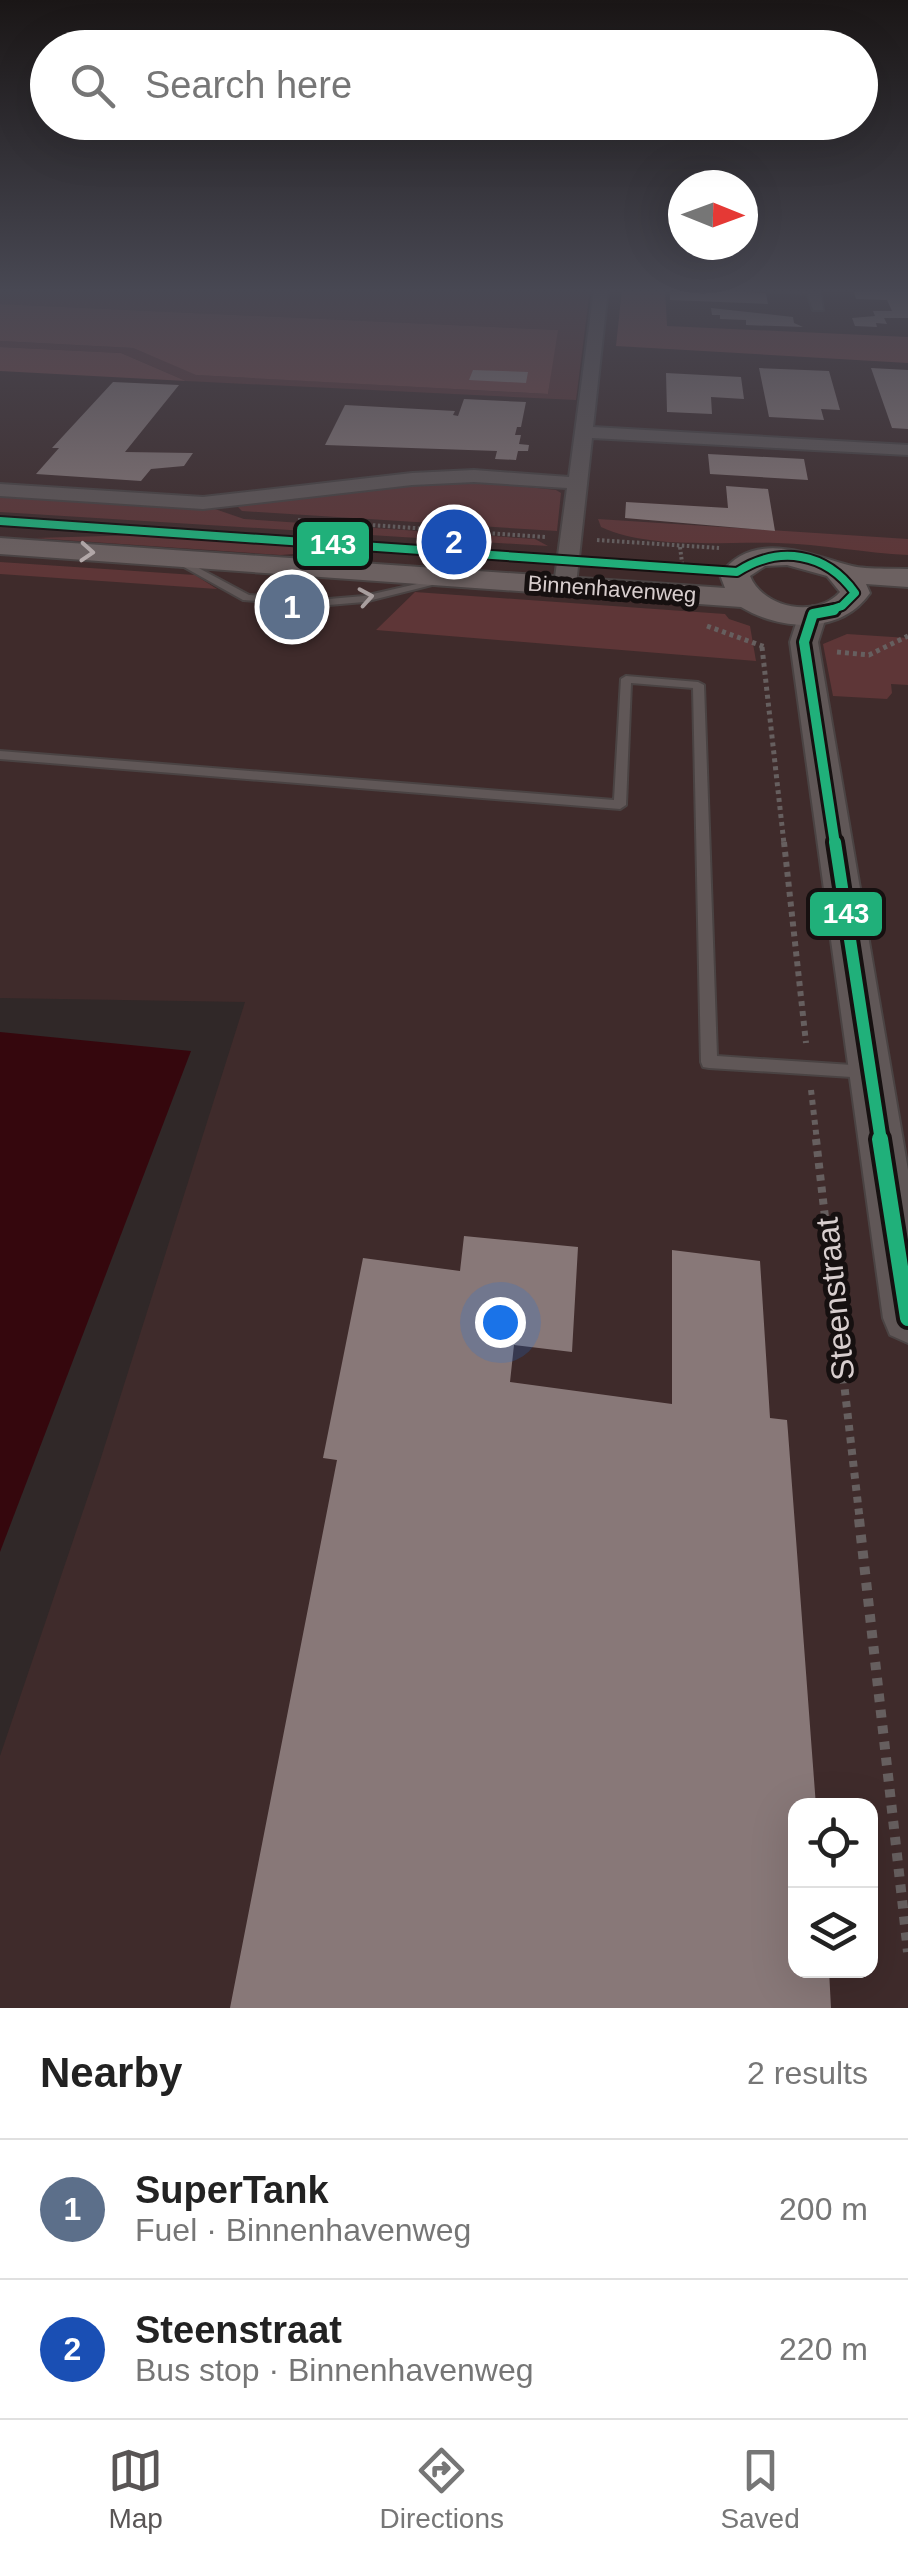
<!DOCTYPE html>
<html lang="en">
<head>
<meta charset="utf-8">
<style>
  :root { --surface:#fff; --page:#f6f6f6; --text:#222; --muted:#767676; --line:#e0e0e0; --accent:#595555 }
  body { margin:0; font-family:Arial,sans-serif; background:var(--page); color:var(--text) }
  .controls { position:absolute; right:30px; bottom:30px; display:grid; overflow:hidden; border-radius:20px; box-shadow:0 10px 40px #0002 }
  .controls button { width:90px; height:90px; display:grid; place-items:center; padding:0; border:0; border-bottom:2px solid var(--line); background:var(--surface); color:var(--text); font:50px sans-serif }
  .compass { position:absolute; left:668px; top:170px; width:90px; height:90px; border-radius:50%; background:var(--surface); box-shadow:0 10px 40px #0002; rotate:91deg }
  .you { position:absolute; left:500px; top:1322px; width:35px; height:35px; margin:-25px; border:8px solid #fff; border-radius:50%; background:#1a73e8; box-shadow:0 0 0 15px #1a73e833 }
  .badge { display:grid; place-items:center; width:65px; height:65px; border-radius:50%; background:var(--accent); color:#fff; font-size:32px; font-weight:700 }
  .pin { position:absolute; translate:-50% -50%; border:5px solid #fff; box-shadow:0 2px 10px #0006 }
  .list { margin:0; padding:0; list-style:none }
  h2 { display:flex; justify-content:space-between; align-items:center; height:130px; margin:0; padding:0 40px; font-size:42px }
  h2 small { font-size:32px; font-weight:400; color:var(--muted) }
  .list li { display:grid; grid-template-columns:65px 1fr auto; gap:30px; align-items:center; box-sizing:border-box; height:140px; padding:0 40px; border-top:2px solid var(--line) }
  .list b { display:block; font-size:38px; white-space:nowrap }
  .list p { margin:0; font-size:32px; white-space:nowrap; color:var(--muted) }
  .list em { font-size:32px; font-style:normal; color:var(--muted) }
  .icon { flex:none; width:55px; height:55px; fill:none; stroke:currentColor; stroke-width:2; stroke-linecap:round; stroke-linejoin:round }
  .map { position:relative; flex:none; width:908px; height:2008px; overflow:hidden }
  .search { position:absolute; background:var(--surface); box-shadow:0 10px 40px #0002; left:30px; right:30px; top:30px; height:110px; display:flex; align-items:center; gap:25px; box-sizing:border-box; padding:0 35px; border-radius:55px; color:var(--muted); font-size:38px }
  .sheet { height:410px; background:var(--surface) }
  nav { display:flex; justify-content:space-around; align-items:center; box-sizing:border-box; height:140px; border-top:2px solid var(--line); background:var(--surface); font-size:28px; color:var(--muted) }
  nav a { display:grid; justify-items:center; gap:5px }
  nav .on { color:var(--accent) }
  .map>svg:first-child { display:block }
  .built { fill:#3f2b2b; fill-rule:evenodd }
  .green { fill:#5e3637 }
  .forest { fill:#764545 }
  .water { fill:#35070d }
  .building { fill:#887878 }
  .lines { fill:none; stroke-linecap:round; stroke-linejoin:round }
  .service-casing { stroke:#4a4343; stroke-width:4 }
  .minor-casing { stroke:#4a4343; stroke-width:4 }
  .tertiary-casing { stroke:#4a4343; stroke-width:4 }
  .secondary-casing { stroke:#4a4343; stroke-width:4 }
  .path-far4 { stroke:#665f5f; stroke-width:4; stroke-dasharray:2.5 2.5; stroke-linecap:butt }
  .path-far3 { stroke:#665f5f; stroke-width:5; stroke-dasharray:4 4; stroke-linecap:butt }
  .path-far2 { stroke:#665f5f; stroke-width:6; stroke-dasharray:5 5; stroke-linecap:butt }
  .path-far1 { stroke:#665f5f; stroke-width:8; stroke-dasharray:6 6; stroke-linecap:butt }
  .path { stroke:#665f5f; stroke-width:10; stroke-dasharray:8 8; stroke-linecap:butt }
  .service { fill:#605757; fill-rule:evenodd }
  .minor { fill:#605757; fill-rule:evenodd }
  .tertiary { fill:#605757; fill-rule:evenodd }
  .secondary { fill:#6c6161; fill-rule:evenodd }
  .bus-1-far3-casing { stroke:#161010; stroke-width:12 }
  .bus-1-far2-casing { stroke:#161010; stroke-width:16 }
  .bus-1-far1-casing { stroke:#161010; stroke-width:20 }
  .bus-1-casing { stroke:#161010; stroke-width:24 }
  .bus-1-far3 { stroke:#20b07a; stroke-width:8 }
  .bus-1-far2 { stroke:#20b07a; stroke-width:10 }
  .bus-1-far1 { stroke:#20b07a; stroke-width:12 }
  .bus-1 { stroke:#20b07a; stroke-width:16 }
  .oneway { stroke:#b8adad }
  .oneway2 { stroke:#a89e9e }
  .labels { text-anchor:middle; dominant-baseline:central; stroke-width:10; stroke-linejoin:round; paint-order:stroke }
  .far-street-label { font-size:22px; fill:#d8cece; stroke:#161010 }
  .near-street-label { font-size:32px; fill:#d8cece; stroke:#161010 }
  .line-badge { stroke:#161010; stroke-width:4 }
  .badge-label { font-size:28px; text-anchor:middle; font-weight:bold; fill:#fff }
</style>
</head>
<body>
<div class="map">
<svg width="908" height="2008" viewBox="0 0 908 2008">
  <rect width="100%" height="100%" fill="#302828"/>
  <path class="built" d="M0 289H908V2008H0V1756L99 1464 245 1002 0 998ZM796 1806H870V1970H796Z"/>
  <path class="green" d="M0 289H590L576 400 186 381 121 353 0 347V341L133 348 197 375 548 394 557 330 0 304Z
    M480 482 556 490 561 493 557 531 242 511 237 506 437 483Z
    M0 496 215 509 244 519 535 539 548 546 0 512Z
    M598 519 908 539V555C864 553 821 544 777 543 723 541 651 550 601 527Z
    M142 535 339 550 281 555 34 538Z
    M0 562 195 575 217 589 0 574Z
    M415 592 725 614 729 619 750 626 756 661 376 630Z
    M847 634 908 638V685L891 684 892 693 887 699 833 696 823 644Z"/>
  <path class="forest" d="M622 289H665L667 326 908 337V363L616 346Z
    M0 304 558 330 548 394 196 375 133 348 0 341Z
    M0 347 121 353 186 381 0 371Z"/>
  <path class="water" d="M0 1032 191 1051 0 1552Z"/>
  <path class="building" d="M670 289 766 293 768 304 670 300Z
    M853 289H908V318H884L887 324 876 323 877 327 855 326 852 318 875 316 873 311H892L887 300 856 299Z
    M711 308 793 317 794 323 803 327 746 325V320L720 319V315H712Z
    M759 368 829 371 840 410 821 409 824 420 769 417Z
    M871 368 908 370V429L892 428Z
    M473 370 528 372 526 383 469 380Z
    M666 373 741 377 744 399 711 397 712 414 667 412Z
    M113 382 179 385 125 452 193 453 184 466 151 469 141 481 36 474 59 448H52Z
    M464 399 526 402 521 427H517L515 435H521L519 444 529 445 528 451H518L516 460 495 459 497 451 325 445 345 405 455 411 453 415 458 416Z
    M708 454 804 459 808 480 710 474Z
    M726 486 768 489 775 531 625 518 626 502 728 508Z
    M281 590 316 592 303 625 267 623Z
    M464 1236 578 1247 572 1352 514 1345 510 1382 672 1404V1250L760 1261 770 1418 787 1420 788 1432 816 1806H796V1970H829L831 2008H230L337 1460 323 1458 363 1258 460 1271Z"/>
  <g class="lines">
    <defs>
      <path id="service" d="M743 289 817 292 814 294Z
        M178 557 249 595 317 600 364 596 443 578 448 581 364 602 317 606 243 600 175 562V558Z
        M626 676 698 682 704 685 717 1056 867 1066 873 1067 875 1072 873 1077 867 1078 709 1068 703 1067 701 1062 693 688 631 683 626 805 620 809 0 759V751L614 800 621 679Z"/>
      <path id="minor" d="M594 289H608L593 427 908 445V455L592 438 576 585 565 591 554 585 567 488 474 482 412 485 203 509 0 496V484L203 497 412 473 474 470 569 477Z
        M806 289H820L823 310H813Z"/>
      <path id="tertiary" d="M813 606 827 614 818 642 908 1170V1343L890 1335 883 1318 790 642 799 614Z"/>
      <path id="secondary" d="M0 538 725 588 720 575C753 528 809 555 852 566 869 570 890 568 908 569V587L866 584 870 593C841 635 781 631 741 607L0 554ZM787 565 827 576 840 592C816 619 763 608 750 576L765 566Z"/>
    </defs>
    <use href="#service" class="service-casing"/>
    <use href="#minor" class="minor-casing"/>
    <use href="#tertiary" class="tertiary-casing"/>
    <use href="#secondary" class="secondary-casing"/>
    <path class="path-far4" d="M298 520 545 537
      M597 540 719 548
      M680 547 683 570"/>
    <path class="path-far3" d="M707 626 765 647
      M762 647 784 844
      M837 652 869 655 908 636"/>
    <path class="path-far2" d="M784 842 806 1043
      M811 1090 817 1141"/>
    <path class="path-far1" d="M816 1139 860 1522"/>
    <path class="path" d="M859 1519 908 1952"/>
    <use href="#service" class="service"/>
    <use href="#minor" class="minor"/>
    <use href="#tertiary" class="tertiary"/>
    <use href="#secondary" class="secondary"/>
    <defs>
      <path id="bus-1-far3" d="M0 521 737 572C779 545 826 552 855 593L842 606 824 612"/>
      <path id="bus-1-far2" d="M834 610 813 614 804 642 835 844"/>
      <path id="bus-1-far1" d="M835 842 881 1141"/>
      <path id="bus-1" d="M880 1139 908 1318"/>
    </defs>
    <use href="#bus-1-far3" class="bus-1-far3-casing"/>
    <use href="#bus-1-far2" class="bus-1-far2-casing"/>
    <use href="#bus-1-far1" class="bus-1-far1-casing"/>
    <use href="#bus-1" class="bus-1-casing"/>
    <use href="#bus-1-far3" class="bus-1-far3"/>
    <use href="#bus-1-far2" class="bus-1-far2"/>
    <use href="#bus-1-far1" class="bus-1-far1"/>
    <use href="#bus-1" class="bus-1"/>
  </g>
  <defs><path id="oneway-chevron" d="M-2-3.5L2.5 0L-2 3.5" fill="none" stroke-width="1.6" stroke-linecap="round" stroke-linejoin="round" transform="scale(2.5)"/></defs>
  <use class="oneway" href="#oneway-chevron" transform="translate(87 552) rotate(4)"/>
  <use class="oneway2" href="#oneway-chevron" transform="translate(366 597) rotate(-10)"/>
  <linearGradient id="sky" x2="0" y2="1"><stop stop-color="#1a1616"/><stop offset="0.51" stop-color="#484853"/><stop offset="1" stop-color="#484853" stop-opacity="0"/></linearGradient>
  <rect width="908" height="570" fill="url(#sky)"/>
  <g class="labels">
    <g class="far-street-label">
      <text transform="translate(612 589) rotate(4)">Binnenhavenweg</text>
    </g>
    <g class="near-street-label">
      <text transform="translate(835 1299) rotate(-96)">Steenstraat</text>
    </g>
  </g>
  <g class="line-badge">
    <rect x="295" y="520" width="76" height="48" rx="10" fill="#20b07a"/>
    <rect x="808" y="890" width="76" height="48" rx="10" fill="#20b07a"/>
  </g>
  <g class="badge-label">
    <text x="333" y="554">143</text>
    <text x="846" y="923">143</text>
  </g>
</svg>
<div class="controls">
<button><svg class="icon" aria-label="locate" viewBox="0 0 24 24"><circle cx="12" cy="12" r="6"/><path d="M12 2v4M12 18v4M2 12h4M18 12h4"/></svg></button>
<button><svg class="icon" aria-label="layers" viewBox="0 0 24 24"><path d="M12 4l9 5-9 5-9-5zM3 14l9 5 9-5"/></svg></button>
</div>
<svg class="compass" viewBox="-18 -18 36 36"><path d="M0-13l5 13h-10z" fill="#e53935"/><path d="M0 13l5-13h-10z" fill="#767676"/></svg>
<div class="you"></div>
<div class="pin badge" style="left:292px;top:607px;background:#5c6f8a">1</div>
<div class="pin badge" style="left:454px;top:542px;background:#1a4fb4">2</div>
<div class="search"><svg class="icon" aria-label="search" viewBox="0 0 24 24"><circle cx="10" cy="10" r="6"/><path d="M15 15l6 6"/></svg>Search here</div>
</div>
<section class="sheet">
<h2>Nearby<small>2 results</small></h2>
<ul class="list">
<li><span class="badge" style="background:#5c6f8a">1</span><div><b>SuperTank</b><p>Fuel · Binnenhavenweg</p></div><em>200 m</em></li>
<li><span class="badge" style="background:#1a4fb4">2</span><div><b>Steenstraat</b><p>Bus stop · Binnenhavenweg</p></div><em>220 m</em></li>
</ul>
</section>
<nav>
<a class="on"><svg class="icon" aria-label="map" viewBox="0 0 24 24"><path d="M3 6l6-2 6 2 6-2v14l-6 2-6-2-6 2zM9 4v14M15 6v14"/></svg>Map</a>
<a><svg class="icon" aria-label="directions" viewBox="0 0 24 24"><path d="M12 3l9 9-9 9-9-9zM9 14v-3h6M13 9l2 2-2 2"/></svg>Directions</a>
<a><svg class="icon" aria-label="saved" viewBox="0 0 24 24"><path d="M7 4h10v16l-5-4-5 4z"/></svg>Saved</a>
</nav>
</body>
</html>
